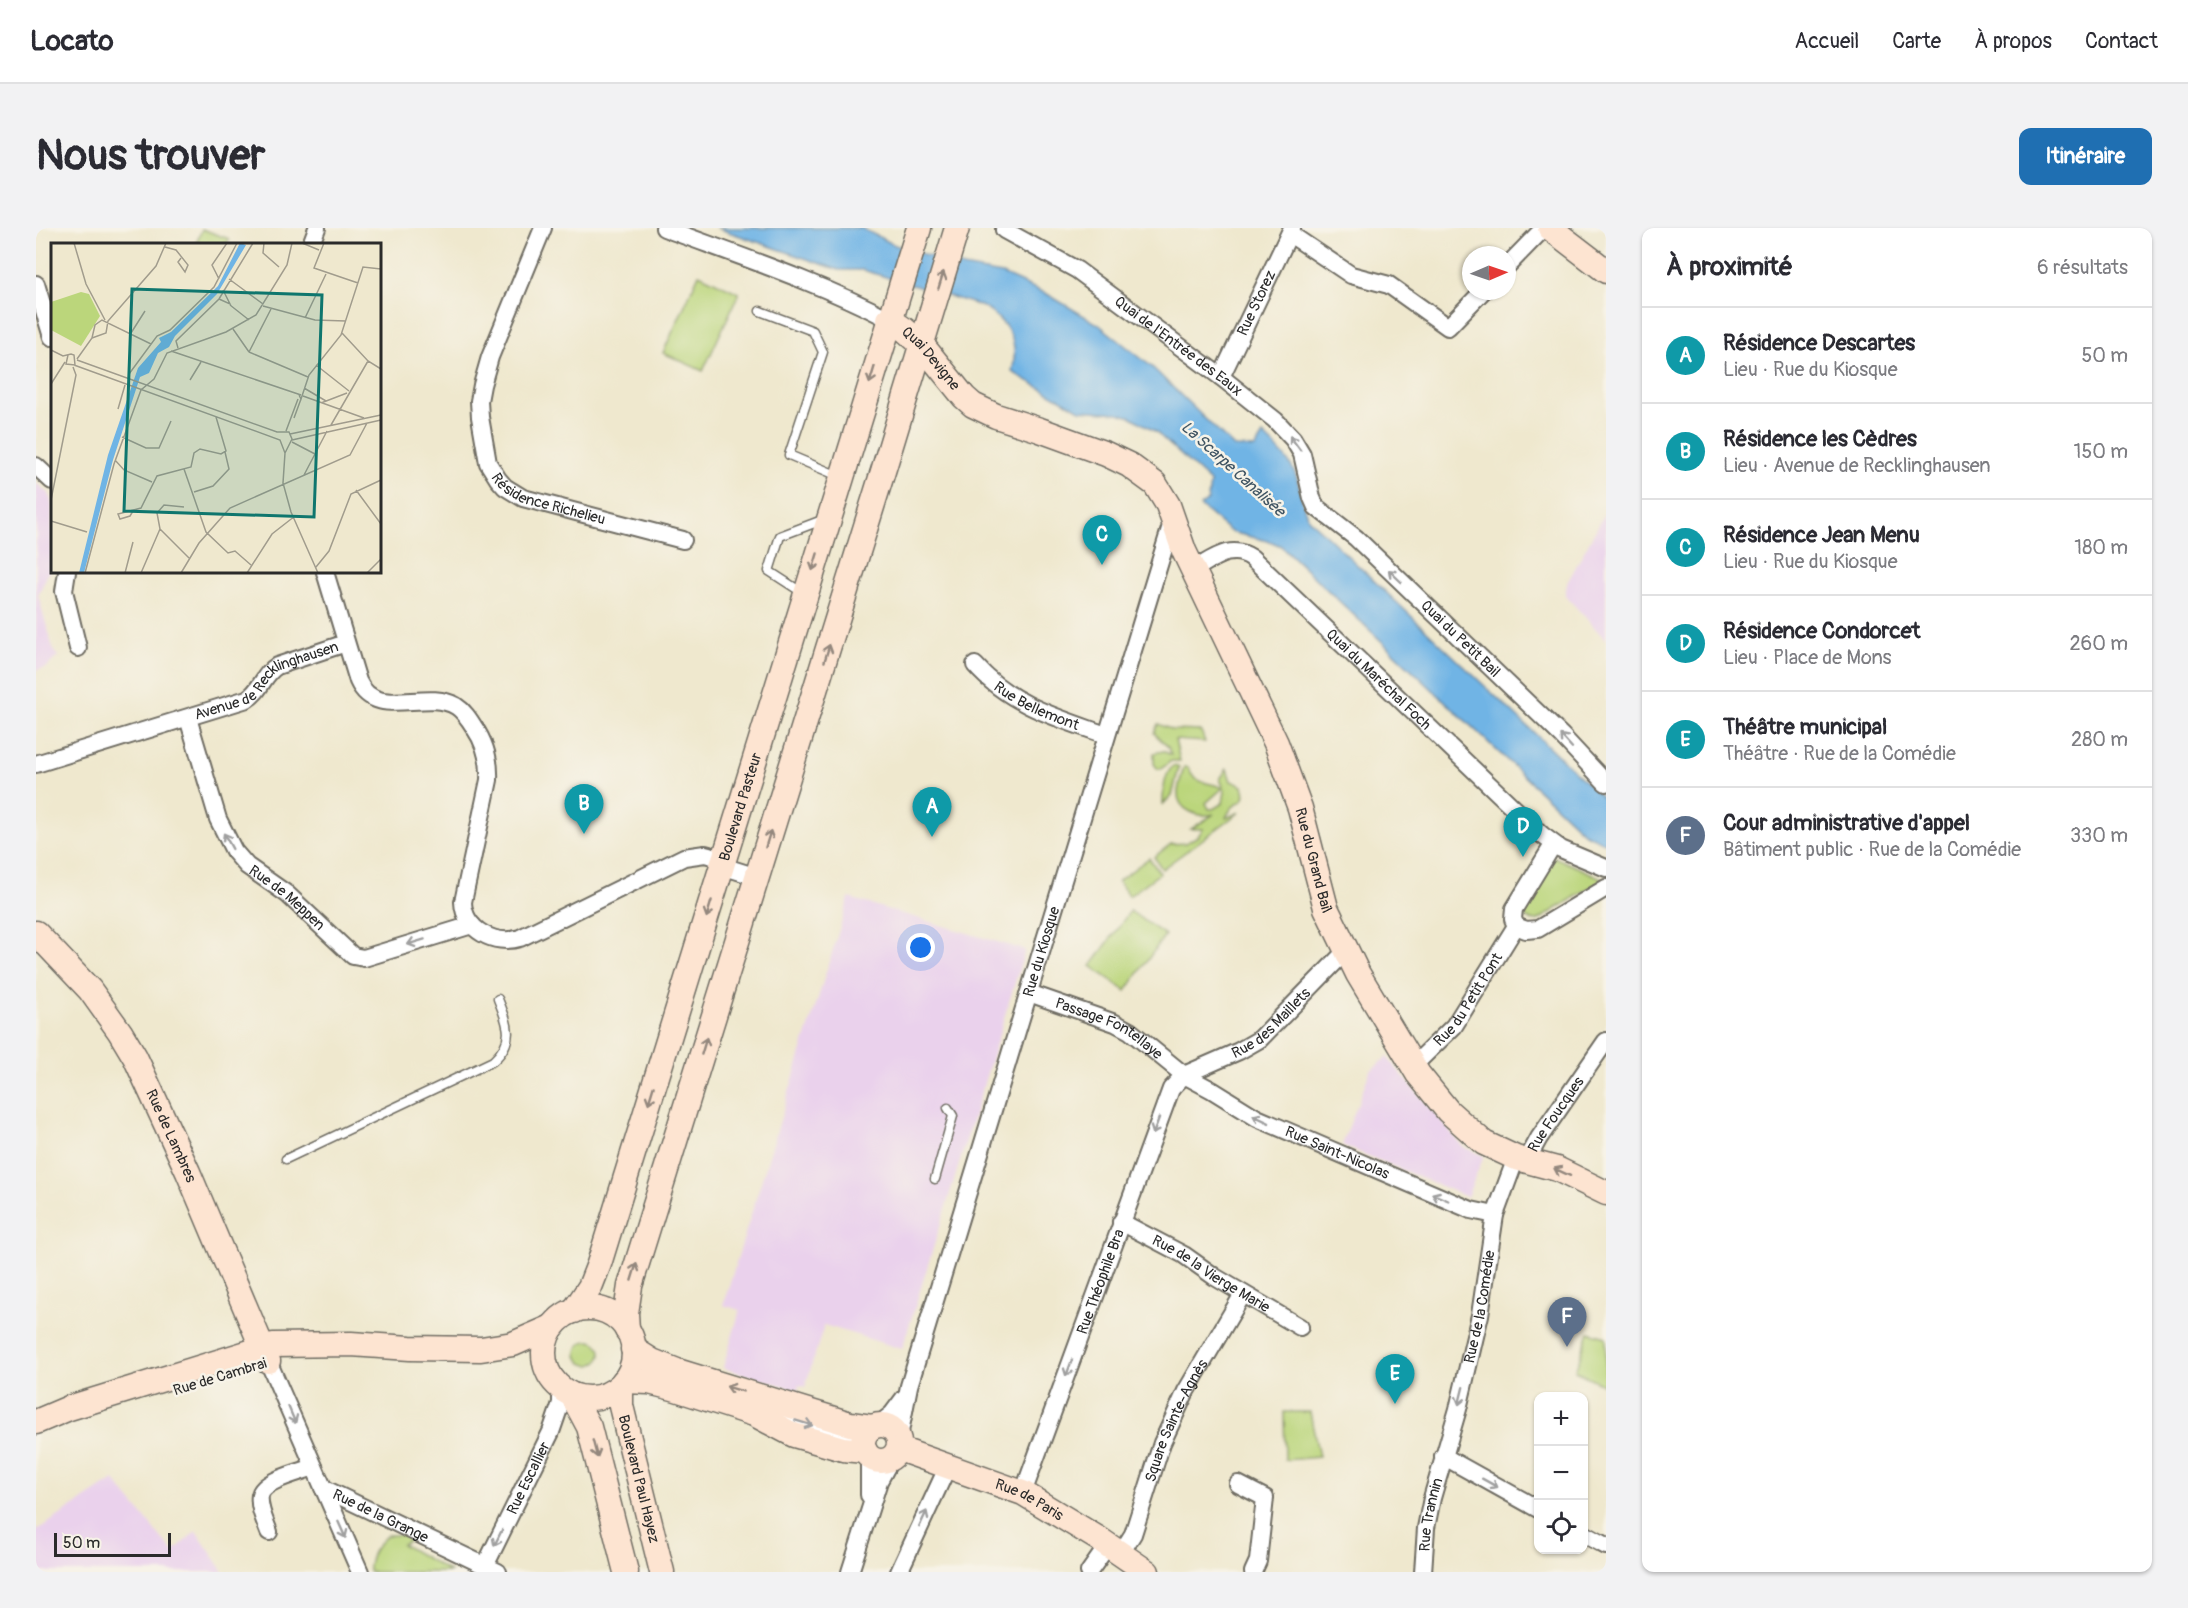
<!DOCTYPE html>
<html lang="fr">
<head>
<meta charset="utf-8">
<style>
  :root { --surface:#fff; --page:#f2f2f3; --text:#2b2b33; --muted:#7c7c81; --line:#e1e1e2; --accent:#1f6fb2 }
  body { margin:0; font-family:Pangolin,sans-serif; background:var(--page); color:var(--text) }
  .controls { position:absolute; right:18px; bottom:18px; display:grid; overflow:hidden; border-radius:12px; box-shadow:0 2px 4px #0004 }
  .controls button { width:54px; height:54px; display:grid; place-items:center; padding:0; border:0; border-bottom:2px solid var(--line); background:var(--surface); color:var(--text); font:30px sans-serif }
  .compass { position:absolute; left:1426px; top:18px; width:54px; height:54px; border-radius:50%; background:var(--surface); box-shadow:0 2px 4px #0004; rotate:88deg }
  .scale { position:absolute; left:18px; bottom:15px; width:117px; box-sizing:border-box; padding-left:6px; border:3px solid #2b2b2b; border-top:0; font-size:16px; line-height:21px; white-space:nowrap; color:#2b2b2b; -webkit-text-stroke:4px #f7f3e8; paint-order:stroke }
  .you { position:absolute; left:885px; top:720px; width:21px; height:21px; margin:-15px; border:4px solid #fff; border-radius:50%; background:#1a73e8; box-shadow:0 0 0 9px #1a73e833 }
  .badge { display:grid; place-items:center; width:39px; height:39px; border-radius:50%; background:var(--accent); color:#fff; font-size:20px; font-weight:700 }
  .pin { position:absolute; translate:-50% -50px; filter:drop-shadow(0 2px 3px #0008) }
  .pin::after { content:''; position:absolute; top:32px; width:21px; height:18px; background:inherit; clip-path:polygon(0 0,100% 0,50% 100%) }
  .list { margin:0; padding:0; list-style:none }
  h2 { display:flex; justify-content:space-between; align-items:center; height:78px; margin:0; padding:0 24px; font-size:26px }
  h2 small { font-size:20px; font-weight:400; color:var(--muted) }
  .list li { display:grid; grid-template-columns:39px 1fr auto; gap:18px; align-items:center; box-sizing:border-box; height:96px; padding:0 24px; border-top:2px solid var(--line) }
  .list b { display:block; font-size:22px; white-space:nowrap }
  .list p { margin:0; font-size:20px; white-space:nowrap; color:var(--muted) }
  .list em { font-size:20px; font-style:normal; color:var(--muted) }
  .icon { flex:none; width:33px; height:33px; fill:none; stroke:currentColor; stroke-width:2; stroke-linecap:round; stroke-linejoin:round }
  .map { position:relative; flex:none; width:1570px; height:1344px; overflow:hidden; border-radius:12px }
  header { display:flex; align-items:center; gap:36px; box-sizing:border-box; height:84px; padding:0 30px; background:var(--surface); border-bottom:2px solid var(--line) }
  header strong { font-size:28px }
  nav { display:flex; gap:33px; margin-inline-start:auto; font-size:21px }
  .intro { display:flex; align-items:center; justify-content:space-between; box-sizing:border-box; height:144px; padding:0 36px }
  h1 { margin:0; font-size:42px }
  .button { padding:15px 27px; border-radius:12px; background:var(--accent); color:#fff; font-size:21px; font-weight:700 }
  main { display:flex; gap:36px; padding:0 36px }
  aside { flex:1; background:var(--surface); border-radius:12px; box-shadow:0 2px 4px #0004 }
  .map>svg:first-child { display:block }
  .built { fill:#ead1ec }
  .green { fill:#bbd67b; stroke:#738053; stroke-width:1.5 }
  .water { fill:#6fb4e5; stroke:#4d7088; stroke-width:1.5 }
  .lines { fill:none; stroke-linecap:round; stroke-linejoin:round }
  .lane-casing { stroke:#706d64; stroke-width:11 }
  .street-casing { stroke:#706d64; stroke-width:20 }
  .secondary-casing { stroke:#706d64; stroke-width:27 }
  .lane { stroke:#fff; stroke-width:8 }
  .street { stroke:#fff; stroke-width:16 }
  .secondary { stroke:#fde4d1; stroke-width:24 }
  .oneway { stroke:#94887e }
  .oneway2 { stroke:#a0a0a0 }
  .labels { text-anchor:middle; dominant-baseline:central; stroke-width:5; stroke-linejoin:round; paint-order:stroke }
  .street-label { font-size:15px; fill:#2b2b2b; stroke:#f7f3e8 }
  .water-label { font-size:16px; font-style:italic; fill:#3f5463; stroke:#f7f3e8 }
  .inset-road { fill:none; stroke:#a19c8d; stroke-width:1.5 }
  .view { fill:#0f766e; fill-opacity:0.15; stroke:#0f766e; stroke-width:3 }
  .inset-edge { fill:none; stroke:#2b2b2b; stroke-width:3 }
</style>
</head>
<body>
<header>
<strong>Locato</strong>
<nav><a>Accueil</a><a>Carte</a><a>À propos</a><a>Contact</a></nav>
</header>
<div class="intro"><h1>Nous trouver</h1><a class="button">Itinéraire</a></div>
<main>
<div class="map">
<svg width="1570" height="1344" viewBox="0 0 1570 1344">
  <rect width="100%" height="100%" fill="#f7f3e8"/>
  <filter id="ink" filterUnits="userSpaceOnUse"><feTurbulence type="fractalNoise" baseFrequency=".0167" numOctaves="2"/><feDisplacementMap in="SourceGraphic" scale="12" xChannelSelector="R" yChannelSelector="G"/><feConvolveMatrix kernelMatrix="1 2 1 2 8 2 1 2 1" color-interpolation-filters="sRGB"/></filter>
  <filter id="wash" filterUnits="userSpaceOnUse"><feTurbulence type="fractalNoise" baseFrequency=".008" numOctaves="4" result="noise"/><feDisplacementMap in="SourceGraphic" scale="24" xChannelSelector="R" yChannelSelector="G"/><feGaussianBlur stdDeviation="1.35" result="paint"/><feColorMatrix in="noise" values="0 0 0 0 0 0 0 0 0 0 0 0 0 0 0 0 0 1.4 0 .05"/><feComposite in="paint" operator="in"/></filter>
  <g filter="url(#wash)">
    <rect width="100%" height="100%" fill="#efe8ce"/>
    <path class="built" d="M0 255 13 266 16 277V337L2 367 18 424 22 428 11 439 0 442Z
      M1570 283V412L1529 367 1531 355Z
      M813 670 989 722 866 1121 788 1097 769 1159 763 1157 762 1162 687 1140 704 1082 687 1077Z
      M1351 829 1427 919 1448 928 1431 969 1306 917 1334 843Z
      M78 1252 137 1324 160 1303 188 1344H0V1303Z"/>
    <path class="green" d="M166 1 193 11 191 16H160Z
      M663 46 703 65 667 143 627 125Z
      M1122 496 1136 502 1165 503 1169 514 1139 512 1144 533H1135L1125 541H1122L1118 536V525L1127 523 1135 527 1132 519 1118 505Z
      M1137 538 1143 539 1136 568 1127 576C1127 565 1128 546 1137 538Z
      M1148 539H1152C1158 558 1174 553 1187 560L1170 575 1173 581H1177L1187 575 1189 563 1184 551 1191 541 1195 553 1207 558C1213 576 1202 572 1195 581 1193 584 1191 587 1190 590L1204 584 1126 641 1118 629 1135 616 1150 615 1162 608 1167 601H1155L1178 586C1164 590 1140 583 1142 563 1143 555 1146 547 1148 539Z
      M1518 629 1568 651 1501 693C1493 693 1488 689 1484 683Z
      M1113 630 1124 645 1093 668 1082 653Z
      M1094 683 1129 707 1090 763 1055 738Z
      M1553 1104 1570 1109 1569 1157 1539 1143Z
      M541 1125a12 12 0 1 1 24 0a12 12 0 1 1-24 0Z
      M1248 1184H1274L1283 1229 1249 1232Z
      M351 1307H364L376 1311 366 1316 414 1344H333C332 1328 340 1318 351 1307Z"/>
    <path class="water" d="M681 0H825L859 17 927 39 966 46 1011 66 1062 96 1116 139 1198 219 1219 220 1227 207C1237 216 1254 233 1259 245 1266 260 1264 277 1273 291L1570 573V615L1549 606 1245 318 1236 314 1195 304 1164 278 1172 272 1174 254 1120 204 1096 189 1082 185 1044 182 976 144C984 113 972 93 945 78L827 42H803Z"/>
  </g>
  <g filter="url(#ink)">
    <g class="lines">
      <defs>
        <path id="lane" d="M724 83 777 103 787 124 753 227 805 249
          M767 365 733 343 744 308 789 291
          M250 931 457 833C480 812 472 796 462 771
          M899 951 917 888 912 880
          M741 1187 826 1214"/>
        <g id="street">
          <path id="s1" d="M507 0 454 129 446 157 443 173 444 189 452 235 462 251 469 259 487 270 647 312"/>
          <path d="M628 0C703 28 782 54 853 91"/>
          <path id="s2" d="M968 2 1041 42 1185 149 1239 192 1257 211 1266 226 1276 270 1280 279 1320 310 1526 508 1570 555"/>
          <path d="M1254 6 1315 47 1353 57 1412 99 1447 63"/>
          <path d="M275 16 281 0"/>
          <path d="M1471 38 1508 0"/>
          <path d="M0 56 16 109"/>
          <path id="s3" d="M1185 149 1256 0"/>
          <path d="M0 238 16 253"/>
          <path id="s4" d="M1157 342C1177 331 1195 315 1216 330L1506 607 1525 621 1570 640"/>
          <path d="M31 344 28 363 42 420"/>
          <path d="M289 344 322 453C340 493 389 460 420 478 428 483 433 491 438 499 449 515 454 533 453 552L427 674C428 702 459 718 484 710L648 629 669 626 688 631"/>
          <path id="s5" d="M939 437C974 477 1022 490 1070 507"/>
          <path id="s6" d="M152 490 182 591 198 623 211 638 251 666 317 728 328 730 436 697"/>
          <path id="s7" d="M0 536 211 471C225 463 227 446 241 438L310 415"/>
          <path d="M1517 617 1478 681 1477 691 1480 698 1490 702 1502 701 1570 660"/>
          <path d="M686 638 721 649"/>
          <path id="s8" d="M993 765 1079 795 1094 803 1148 847 1176 862 1221 890 1435 982 1459 987"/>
          <path id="s9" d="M1377 838 1418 798 1480 698"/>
          <path id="s10" d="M1491 932 1503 910 1570 813"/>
          <path id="s11" d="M1085 994 1148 1027 1179 1049 1264 1099"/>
          <path d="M232 1133 324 1344"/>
          <path d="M842 1197 856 1186 868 1170"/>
          <path id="s12" d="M863 1209 873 1158 1137 291"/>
          <path d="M1407 1228 1502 1281"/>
          <path d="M1202 1256 1229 1270 1222 1333 1217 1344"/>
          <path id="s13" d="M287 1260 462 1344"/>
          <path id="s14" d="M987 1265 1135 861 1148 847 1203 823 1224 811 1310 723"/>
          <path d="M833 1267V1229"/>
          <path d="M233 1304C229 1293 222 1279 224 1267 227 1252 265 1244 278 1239"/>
          <path d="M1548 1306 1570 1318"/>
          <path id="s15" d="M1085 1325 1097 1306 1126 1215 1150 1163 1207 1066"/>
          <path id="s16" d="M449 1338 515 1204 525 1175V1161"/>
          <path d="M814 1344 843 1253 855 1231"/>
          <path d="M863 1344 912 1238"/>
          <path d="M1053 1344 1072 1317"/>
          <path id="s17" d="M1387 1344 1390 1300 1396 1270 1422 1181 1444 1087 1459 987 1480 930"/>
        </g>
        <g id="secondary">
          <path d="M1514 0 1570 43"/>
          <path id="s18" d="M853 91 869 102 886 117 928 169 937 177 960 188 1004 202 1070 226 1093 237 1119 256 1132 277 1148 323 1240 515 1264 580 1290 680 1322 746 1382 846 1412 883 1448 915 1480 930 1521 941 1570 965"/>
          <path id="s19" d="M0 705 54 762 84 804 99 829 152 944 232 1133"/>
          <circle cx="553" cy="1125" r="45"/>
          <path id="s20" d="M538 1083 554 1059 563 1036 883 0"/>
          <path d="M591 1102 590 1085 594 1058 848 240 921 0"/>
          <path d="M597 1121 616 1133 641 1143 814 1196 836 1199"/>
          <path d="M588 1153 613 1154 637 1160 718 1186 758 1207 807 1221 829 1223"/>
          <path id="s21" d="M585 1157V1178L626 1344"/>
          <path d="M536 1167 553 1199 590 1344"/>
          <path d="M0 1194 33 1180 237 1117 315 1116 374 1120 445 1121 477 1116 516 1099"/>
          <circle cx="845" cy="1215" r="18"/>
          <path id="s22" d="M863 1221 987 1265 1063 1311 1111 1344"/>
        </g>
      </defs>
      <use href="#lane" class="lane-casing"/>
      <use href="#street" class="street-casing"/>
      <use href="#secondary" class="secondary-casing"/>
      <use href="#lane" class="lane"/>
      <use href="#street" class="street"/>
      <use href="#secondary" class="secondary"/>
    </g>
    <defs><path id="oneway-shaft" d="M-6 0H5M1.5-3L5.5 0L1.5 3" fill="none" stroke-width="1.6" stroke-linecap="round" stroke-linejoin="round" transform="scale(1.5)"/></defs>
    <g class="oneway">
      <use href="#oneway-shaft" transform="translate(905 52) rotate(-73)"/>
      <use href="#oneway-shaft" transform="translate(836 147) rotate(107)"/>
      <use href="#oneway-shaft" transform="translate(779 334) rotate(107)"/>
      <use href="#oneway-shaft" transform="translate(791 425) rotate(-73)"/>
      <use href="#oneway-shaft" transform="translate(732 611) rotate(-73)"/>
      <use href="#oneway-shaft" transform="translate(673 681) rotate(107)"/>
      <use href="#oneway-shaft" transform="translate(668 818) rotate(-73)"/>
      <use href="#oneway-shaft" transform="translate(615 867) rotate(107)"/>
      <use href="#oneway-shaft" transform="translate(1526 944) rotate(-155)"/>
      <use href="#oneway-shaft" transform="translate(598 1044) rotate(-73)"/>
      <use href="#oneway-shaft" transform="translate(699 1161) rotate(-163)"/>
      <use href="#oneway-shaft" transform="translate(559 1221) rotate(75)"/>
    </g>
    <g class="oneway2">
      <use href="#oneway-shaft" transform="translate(1259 215) rotate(-126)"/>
      <use href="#oneway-shaft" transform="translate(1359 348) rotate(-136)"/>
      <use href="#oneway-shaft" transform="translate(1530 513) rotate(-132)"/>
      <use href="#oneway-shaft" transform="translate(192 613) rotate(-119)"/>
      <use href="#oneway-shaft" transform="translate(380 714) rotate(163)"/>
      <use href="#oneway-shaft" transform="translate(1225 891) rotate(-154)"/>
      <use href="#oneway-shaft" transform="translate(1120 898) rotate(110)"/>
      <use href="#oneway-shaft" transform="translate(1404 969) rotate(-157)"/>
      <use href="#oneway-shaft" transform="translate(1033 1140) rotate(110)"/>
      <use href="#oneway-shaft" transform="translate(1425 1168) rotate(104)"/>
      <use href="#oneway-shaft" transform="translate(256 1187) rotate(67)"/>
      <use href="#oneway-shaft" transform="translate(768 1195) rotate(17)"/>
      <use href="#oneway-shaft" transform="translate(1454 1255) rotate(29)"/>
      <use href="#oneway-shaft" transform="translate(887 1291) rotate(-65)"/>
      <use href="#oneway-shaft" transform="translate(306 1302) rotate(66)"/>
      <use href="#oneway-shaft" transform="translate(462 1310) rotate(116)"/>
    </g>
  </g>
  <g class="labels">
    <g class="street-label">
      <text stroke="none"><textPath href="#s3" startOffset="82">Rue Storez</textPath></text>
      <text stroke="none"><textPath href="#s2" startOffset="210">Quai de l'Entrée des Eaux</textPath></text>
      <text stroke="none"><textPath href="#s18" startOffset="58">Quai Devigne</textPath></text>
      <text stroke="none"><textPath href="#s1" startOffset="322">Résidence Richelieu</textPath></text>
      <text stroke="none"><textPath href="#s2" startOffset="626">Quai du Petit Bail</textPath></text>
      <text stroke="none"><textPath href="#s4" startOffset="240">Quai du Maréchal Foch</textPath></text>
      <text stroke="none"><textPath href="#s7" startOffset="248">Avenue de Recklinghausen</textPath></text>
      <text stroke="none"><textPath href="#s5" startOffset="75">Rue Bellemont</textPath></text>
      <text stroke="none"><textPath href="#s20" startOffset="532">Boulevard Pasteur</textPath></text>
      <text stroke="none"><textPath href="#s18" startOffset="730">Rue du Grand Bail</textPath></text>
      <text stroke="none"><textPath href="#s6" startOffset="212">Rue de Meppen</textPath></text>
      <text stroke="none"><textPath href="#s12" startOffset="506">Rue du Kiosque</textPath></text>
      <text stroke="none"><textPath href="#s9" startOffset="87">Rue du Petit Pont</textPath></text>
      <text stroke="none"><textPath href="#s14" startOffset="552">Rue des Maillets</textPath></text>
      <text stroke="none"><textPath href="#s8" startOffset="88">Passage Fontellaye</textPath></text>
      <text stroke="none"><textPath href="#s10" startOffset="54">Rue Foucques</textPath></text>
      <text stroke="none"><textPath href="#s19" startOffset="246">Rue de Lambres</textPath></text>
      <text stroke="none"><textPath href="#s8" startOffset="350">Rue Saint-Nicolas</textPath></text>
      <text stroke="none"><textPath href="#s11" startOffset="104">Rue de la Vierge Marie</textPath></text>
      <text stroke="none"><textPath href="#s14" startOffset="225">Rue Théophile Bra</textPath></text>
      <text stroke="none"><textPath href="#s17" startOffset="272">Rue de la Comédie</textPath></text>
      <text transform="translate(184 1149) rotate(-17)">Rue de Cambrai</text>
      <text stroke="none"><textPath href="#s15" startOffset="144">Square Sainte-Agnès</textPath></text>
      <text stroke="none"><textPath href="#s16" startOffset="98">Rue Escallier</textPath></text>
      <text stroke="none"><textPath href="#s21" startOffset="96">Boulevard Paul Hayez</textPath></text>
      <text stroke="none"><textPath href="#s22" startOffset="140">Rue de Paris</textPath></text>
      <text stroke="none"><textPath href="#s17" startOffset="58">Rue Trannin</textPath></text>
      <text stroke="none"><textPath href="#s13" startOffset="64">Rue de la Grange</textPath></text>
    </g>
    <g class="water-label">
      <text transform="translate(1197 241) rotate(42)">La Scarpe Canalisée</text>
    </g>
  </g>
  <g transform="translate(15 15)">
    <rect width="330" height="330" fill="#efe8ce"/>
    <path d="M30 49 38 51 49 73 30 103 0 87V59Z" fill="#bbd67b"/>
    <path d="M189 0 195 2 166 51 124 93 118 104 107 110 98 130 89 134 62 217 33 330H28L57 212 87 125 110 99 108 95 120 89 167 43Z" fill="#6fb4e5"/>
    <path class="inset-road" d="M23 0 35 41 54 77M213 0 212 10 228 24M251 0 268 7M273 0 263 25 307 40M114 4 125 7 137 22 134 29 127 19 130 15M168 36 161 22 176 0M178 36 212 61M168 56 179 61 172 47M179 62 198 77M212 63 264 77 295 78M254 75 275 31M182 86 198 109M80 90 94 68M291 90 317 118 330 126M41 95 55 90 57 78 105 23 115 0M127 105 125 98 168 56 202 0M0 107 12 113 20 111 23 112 24 122 15 121 17 112M120 108 250 152M198 109 257 134M198 109 220 66M26 116 41 95 44 82 51 77 100 101M26 117 226 189H238L241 196 234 210M23 122 229 197 234 210 232 240 240 269 267 330M265 122 298 148M78 131 106 93 119 87 163 44 186 0M139 137 150 119M0 141 14 119M253 145 275 158M248 152 250 156 258 132 290 92 312 24 330 26M252 153 313 175M270 160 296 150M67 166 74 142M243 175 250 156M280 182 317 118M235 188 247 156M239 191 330 172M71 194 95 205H108L120 178M241 197 330 177M241 199 264 211M64 217 73 227 101 239M133 226 155 289 177 310 184 308 200 322M253 232 276 188M305 247 330 281M143 249 162 243 178 226 174 209M0 257 25 132 22 124M82 268 79 273 69 276 67 271 90 265 106 233 140 224 143 210 149 206 170 211 175 208 165 174M0 278 36 289M109 286 138 315M265 324 278 308 300 251 330 237M34 330 63 221 90 147 103 136 116 110 175 89 205 72 236 22 241 0M74 330 82 299M90 330 109 286 106 270 113 262 133 264M130 330 148 300 179 265 299 212 316 180M196 330 221 291 244 273M316 330 330 316"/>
    <path class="view" d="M81 46 271 52 263 274 73 268Z"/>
    <rect width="330" height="330" class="inset-edge"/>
  </g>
</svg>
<div class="controls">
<button>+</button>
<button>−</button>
<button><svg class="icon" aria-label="locate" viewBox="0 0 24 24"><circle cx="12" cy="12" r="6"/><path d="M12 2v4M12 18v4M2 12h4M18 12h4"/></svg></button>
</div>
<svg class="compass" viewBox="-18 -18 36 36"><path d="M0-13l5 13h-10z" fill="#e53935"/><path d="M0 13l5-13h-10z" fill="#7c7c81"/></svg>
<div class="scale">50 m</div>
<div class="you"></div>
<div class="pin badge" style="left:896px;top:609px;background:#0f9aa8">A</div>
<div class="pin badge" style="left:548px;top:606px;background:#0f9aa8">B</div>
<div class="pin badge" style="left:1066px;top:337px;background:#0f9aa8">C</div>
<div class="pin badge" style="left:1487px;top:629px;background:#0f9aa8">D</div>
<div class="pin badge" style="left:1359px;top:1176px;background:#0f9aa8">E</div>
<div class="pin badge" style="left:1531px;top:1119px;background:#5c6f8a">F</div>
</div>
<aside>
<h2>À proximité<small>6 résultats</small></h2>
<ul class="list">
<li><span class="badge" style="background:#0f9aa8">A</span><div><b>Résidence Descartes</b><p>Lieu · Rue du Kiosque</p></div><em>50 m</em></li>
<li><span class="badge" style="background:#0f9aa8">B</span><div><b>Résidence les Cèdres</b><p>Lieu · Avenue de Recklinghausen</p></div><em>150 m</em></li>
<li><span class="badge" style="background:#0f9aa8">C</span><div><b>Résidence Jean Menu</b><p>Lieu · Rue du Kiosque</p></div><em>180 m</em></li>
<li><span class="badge" style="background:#0f9aa8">D</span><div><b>Résidence Condorcet</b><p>Lieu · Place de Mons</p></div><em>260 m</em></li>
<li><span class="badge" style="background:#0f9aa8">E</span><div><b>Théâtre municipal</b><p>Théâtre · Rue de la Comédie</p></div><em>280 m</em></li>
<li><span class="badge" style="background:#5c6f8a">F</span><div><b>Cour administrative d'appel</b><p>Bâtiment public · Rue de la Comédie</p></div><em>330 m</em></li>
</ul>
</aside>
</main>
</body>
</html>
